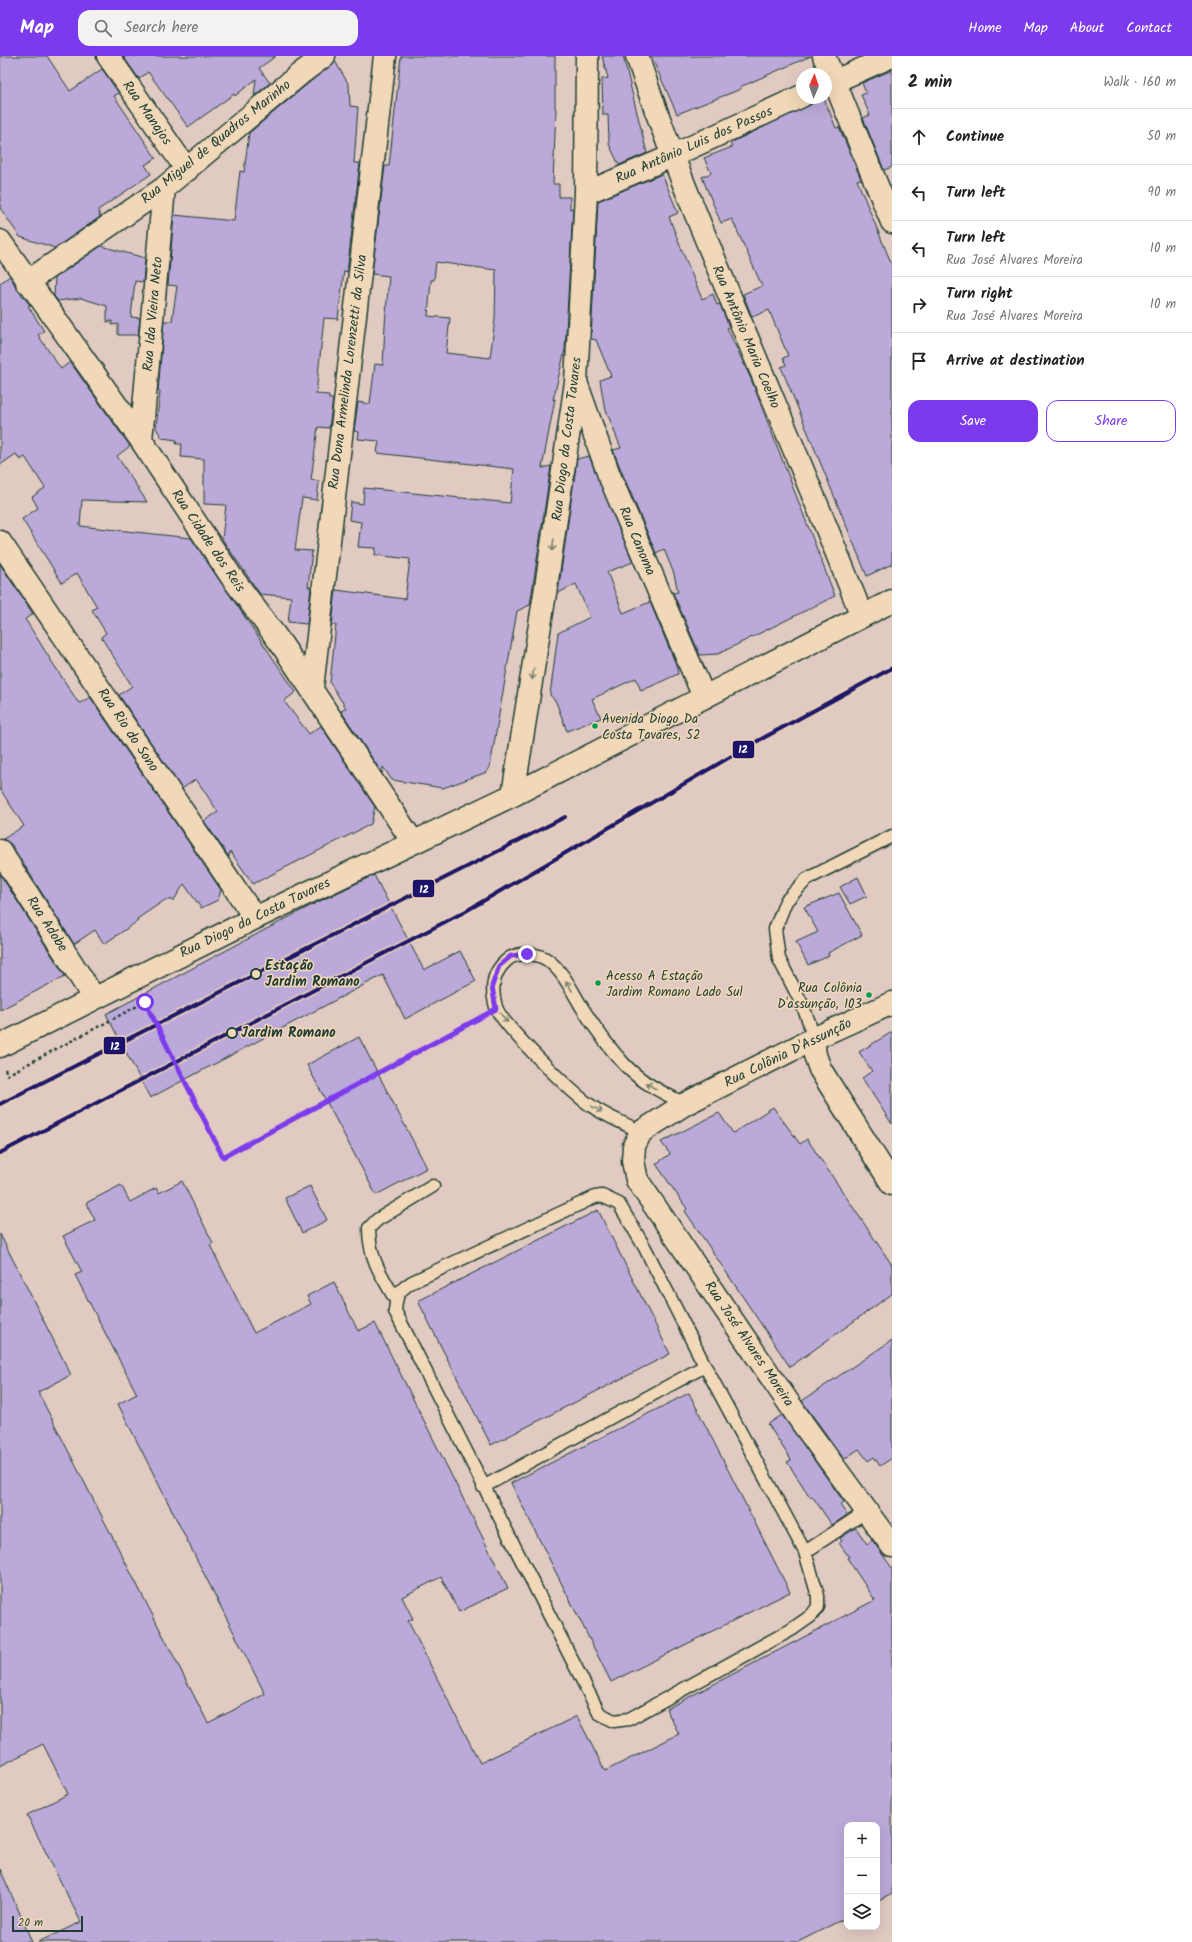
<!DOCTYPE html>
<html lang="en">
<head>
<meta charset="utf-8">
<style>
  :root { --surface:#fff; --page:#f2f2f2; --text:#222; --muted:#767676; --line:#e0e0e0; --accent:#7c3aed }
  body { margin:0; font-family:Kalam,sans-serif; background:var(--page); color:var(--text) }
  .controls { position:absolute; right:12px; bottom:12px; display:grid; overflow:hidden; border-radius:8px; box-shadow:0 4px 16px #0002 }
  .controls button { width:36px; height:36px; display:grid; place-items:center; padding:0; border:0; border-bottom:1px solid var(--line); background:var(--surface); color:var(--text); font:20px sans-serif }
  .compass { position:absolute; left:796px; top:12px; width:36px; height:36px; border-radius:50%; background:var(--surface); box-shadow:0 4px 16px #0002; rotate:2deg }
  .scale { position:absolute; left:12px; bottom:10px; width:71px; box-sizing:border-box; padding-left:4px; border:2px solid #1f3d34; border-top:0; font-size:11px; line-height:14px; white-space:nowrap; color:#1f3d34; -webkit-text-stroke:3px #f1d8b8; paint-order:stroke }
  .stop { position:absolute; width:12px; height:12px; margin:-9px; border:3px solid #7c3aed; border-radius:50%; background:#fff }
  .stop.end { background:#7c3aed; border-color:#fff; box-shadow:0 1px 4px #0008 }
  .list { margin:0; padding:0; list-style:none }
  h2 { display:flex; justify-content:space-between; align-items:center; height:52px; margin:0; padding:0 16px; font-size:17px }
  h2 small { font-size:13px; font-weight:400; color:var(--muted) }
  .list li { display:grid; grid-template-columns:26px 1fr auto; gap:12px; align-items:center; box-sizing:border-box; height:56px; padding:0 16px; border-top:1px solid var(--line) }
  .list b { display:block; font-size:15px; white-space:nowrap }
  .list p { margin:0; font-size:13px; white-space:nowrap; color:var(--muted) }
  .list em { font-size:13px; font-style:normal; color:var(--muted) }
  .actions { display:flex; gap:8px; padding:12px 16px }
  .actions a { flex:1; padding:9px 0; border:1px solid var(--accent); border-radius:12px; text-align:center; font-size:14px; color:var(--accent) }
  .actions .main { background:var(--accent); color:#fff }
  .icon { flex:none; width:22px; height:22px; fill:none; stroke:currentColor; stroke-width:2; stroke-linecap:round; stroke-linejoin:round }
  .map { position:relative; flex:none; width:892px; height:1886px; overflow:hidden }
  header { display:flex; align-items:center; gap:24px; box-sizing:border-box; height:56px; padding:0 20px; background:var(--accent); color:#fff }
  header strong { font-size:19px }
  nav { display:flex; gap:22px; margin-inline-start:auto; font-size:14px }
  .search { width:280px; height:36px; background:var(--page); display:flex; align-items:center; gap:10px; box-sizing:border-box; padding:0 14px; border-radius:12px; color:var(--muted); font-size:15px }
  main { display:flex }
  aside { flex:1; background:var(--surface) }
  .map>svg:first-child { display:block }
  .building { fill:#bba9d9; stroke:#1f3d34; fill-rule:evenodd }
  .lines { fill:none; stroke-linecap:round; stroke-linejoin:round }
  .service-casing { stroke:#1f3d34; stroke-width:15 }
  .minor-casing { stroke:#1f3d34; stroke-width:25 }
  .tertiary-casing { stroke:#1f3d34; stroke-width:25 }
  .path { stroke:#1f3d34; stroke-width:2.5; stroke-dasharray:3 3; stroke-linecap:butt }
  .service { stroke:#f1d8b8; stroke-width:12 }
  .minor { stroke:#f1d8b8; stroke-width:22 }
  .tertiary { stroke:#f1d8b8; stroke-width:22 }
  .rail-1-casing { stroke:#f1d8b8; stroke-width:7 }
  .rail-1 { stroke:#1c146b; stroke-width:4 }
  .oneway { stroke:#7d836f }
  .route { stroke:#7c3aed; stroke-width:5 }
  .bus-dot { fill:#039c4e; stroke:#f1d8b8; stroke-width:1.5 }
  .stop-dot { fill:#f1d8b8; stroke:#1f3d34; stroke-width:2 }
  .labels { text-anchor:middle; dominant-baseline:central; stroke-width:3; stroke-linejoin:round; paint-order:stroke }
  .bus-label { font-size:13px; fill:#1f3d34; stroke:#f1d8b8; text-anchor:start }
  .street-label { font-size:14px; fill:#1f3d34; stroke:#f1d8b8 }
  .stop-label { font-size:14px; font-weight:bold; fill:#1f3d34; stroke:#f1d8b8; text-anchor:start }
  .line-badge { stroke:#f1d8b8; stroke-width:1.5 }
  .badge-label { font-size:11px; text-anchor:middle; font-weight:bold; fill:#fff }
</style>
</head>
<body>
<header>
<strong>Map</strong>
<div class="search"><svg class="icon" aria-label="search" viewBox="0 0 24 24"><circle cx="10" cy="10" r="6"/><path d="M15 15l6 6"/></svg>Search here</div>
<nav><a>Home</a><a>Map</a><a>About</a><a>Contact</a></nav>
</header>
<main>
<div class="map">
<svg width="892" height="1886" viewBox="0 0 892 1886">
  <rect width="100%" height="100%" fill="#e1cac2"/>
  <filter id="ink" filterUnits="userSpaceOnUse"><feTurbulence type="fractalNoise" baseFrequency=".025" numOctaves="2"/><feDisplacementMap in="SourceGraphic" scale="8" xChannelSelector="R" yChannelSelector="G"/><feConvolveMatrix kernelMatrix="1 2 1 2 8 2 1 2 1" color-interpolation-filters="sRGB"/></filter>
  <g filter="url(#ink)">
    <path class="building" d="M0 0H47L70 35 102 13 119 37 114 40 156 102 145 109 151 118 98 154 100 161 55 192 20 181 0 152Z
      M123 0H276L259 12 270 27 254 40 256 23 235 40 234 38 188 71 148 16 139 23Z
      M401 0H555V52L556 53 553 128H559V141H570V153L573 152 565 294 553 344 555 343 542 412 551 410 530 549 517 555 490 711 487 716 443 732 392 724 383 711 382 717 341 655 346 652 330 627 336 569H332L336 534 405 543 410 503 375 499 376 492 358 491 361 466 349 464 351 446 363 448 364 432 510 447 514 413 377 397 379 385 358 383 359 376 354 375 358 346 370 348 375 308 383 309 385 269 389 220 372 218 385 110H389ZM436 206 496 214 495 263 490 302 446 297 450 262 428 260 431 224H434Z
      M602 0H623L647 97 619 109 609 88 608 59H603L602 23 608 22Z
      M651 0H811L740 31 741 33 677 58Z
      M335 5 349 29 350 50 358 51 354 107H360L347 216 344 215 338 263 324 262 316 338 329 339V343H333L329 372 318 371 311 424 319 425 317 444 302 442 295 494 312 495 308 531H311L307 568 288 566 291 541 260 538 222 483 226 449 204 448V403L181 401 182 388H176L177 384 162 382 156 372 160 335H158L164 265H172L177 230 168 229 174 159 234 165 240 115 244 116 249 77Z
      M892 14V111L884 114 863 62 870 59 861 39 866 37 862 27Z
      M824 42 836 72 839 71 861 123 857 124 892 209V508L867 520 781 311 786 309 783 302 788 300 769 254 752 261 743 238 762 230 732 163 721 167 702 121 711 117 704 102 732 91 730 87Z
      M662 118 678 157 669 161 687 207 702 243 713 238 717 249 720 248 729 271 727 272 751 323 835 540 718 598 700 599 673 537 678 536 674 518 664 493 656 497 621 414 613 394 621 392 604 349 600 324 611 320 596 284 591 283 598 145Z
      M101 190 145 202 143 226 135 225 131 261 140 262 138 279H118V268L112 269V265L107 266V250L81 242 58 245 54 240 55 222Z
      M10 220 17 233 30 249 28 250 44 275 38 279 61 313 70 306 130 390 117 400 147 446 82 444 80 470 191 482 296 636 284 645 309 678 321 670 375 751 371 768 253 828 230 795 229 801 204 765 218 756 196 723 182 733 119 639 132 630 101 581 106 577 92 554 97 551 77 517 62 527 22 463 38 452 32 441 45 432 25 401 20 404 16 398 0 409V227Z
      M589 400 633 506 607 516 623 557 650 546 677 611 678 618 641 635 636 622 592 643 601 662 567 675 556 646 550 639 558 577 590 561 576 528 558 537 577 403Z
      M0 508 33 558 25 563 52 606 78 646 80 647 90 641 221 834 218 844 201 852 184 828 174 844H165L137 863 138 865 104 888 95 874 74 888 11 788 3 783 24 770 0 733Z
      M0 818 65 920 0 954Z
      M374 819 424 914 460 895 476 925 405 963 383 919 150 1042 106 958 312 849Z
      M858 821 867 840 850 848 840 831Z
      M839 837 862 879 828 897 829 900 808 909 796 886 818 876 804 851Z
      M892 976V1068L862 1022 872 1015 859 996Z
      M359 981 427 1112 376 1139 307 1009Z
      M773 1051 800 1088 807 1083 892 1209V1238L790 1311 685 1155 687 1153 656 1108 670 1098 661 1086 719 1057 733 1077Z
      M182 1125 213 1187 210 1189 254 1277 311 1248 307 1240 334 1226 358 1275 375 1267 508 1532 459 1556 441 1521 402 1541 413 1563 408 1565 480 1707 577 1660 605 1715 679 1678 666 1653 875 1544 847 1502 849 1501 839 1487 842 1485 840 1482 856 1472 867 1488 872 1484 892 1512V1838L877 1846V1769H847V1861L798 1886H38L81 1866 27 1759 68 1738 43 1688 0 1710V1178L71 1319 38 1336 208 1667 265 1638 118 1348 137 1338 75 1219 82 1216 63 1180 95 1164 86 1147 121 1129 130 1146 156 1132 159 1137Z
      M310 1130 327 1164 302 1177 285 1142Z
      M598 1154 670 1298 491 1389 418 1245Z
      M892 1284V1402L880 1410 874 1401 868 1405 859 1393 844 1403 802 1345Z
      M689 1337 790 1536 611 1626 511 1427Z
      M782 1359 844 1446 840 1449 847 1459 832 1469 812 1440 810 1441 787 1406 791 1404 768 1368Z
      M0 1813 21 1860 32 1886H0Z"/>
    <g class="lines">
      <defs>
        <path id="service" d="M813 983 809 966 801 946 779 903 775 873 786 845 807 823 892 780
          M641 1076C624 1067 605 1060 590 1049 573 1038 501 968 496 951 491 934 492 917 506 905 515 896 534 896 546 903 563 914 573 937 583 953 595 972 610 993 625 1009 642 1027 663 1037 685 1048
          M602 1140 619 1148 645 1192 705 1310 805 1496 818 1540V1551L811 1560 791 1574 629 1663 614 1665 599 1657 395 1255C396 1239 398 1235 412 1226L595 1141Z
          M396 1244C381 1219 369 1202 369 1172L377 1164 433 1130
          M483 1431 705 1310
          M805 1496 867 1455"/>
        <path id="minor" d="M108 0 187 114
          M637 0C676 117 725 228 772 341 803 414 833 487 862 560
          M824 0 892 166
          M826 29 892 0
          M586 137 672 100 802 40
          M0 185 141 384 231 520 282 589 413 786
          M27 226 164 132 300 18 324 0
          M577 329 609 419 704 641
          M141 384 164 132
          M0 486 255 862
          M312 632 385 0
          M513 739 546 531 576 326 586 137 587 0
          M0 795 94 942
          M892 947 813 983 685 1048 641 1076 634 1090 633 1105 637 1124 803 1368 892 1490
          M813 983 815 999 820 1013 892 1128"/>
        <path id="tertiary" d="M0 990 255 862 513 739 892 545"/>
      </defs>
      <use href="#service" class="service-casing"/>
      <use href="#minor" class="minor-casing"/>
      <use href="#tertiary" class="tertiary-casing"/>
      <path class="path" d="M5 1013 7 1019 145 946 223 1101 480 962"/>
      <use href="#service" class="service"/>
      <use href="#minor" class="minor"/>
      <use href="#tertiary" class="tertiary"/>
      <defs>
        <path id="rail-1" d="M0 1048 565 761
          M0 1097 466 855 754 687 892 612"/>
      </defs>
      <use href="#rail-1" class="rail-1-casing"/>
      <use href="#rail-1" class="rail-1"/>
    </g>
    <defs><path id="oneway-shaft" d="M-6 0H5M1.5-3L5.5 0L1.5 3" fill="none" stroke-width="1.6" stroke-linecap="round" stroke-linejoin="round"/></defs>
    <g class="oneway">
      <use href="#oneway-shaft" transform="translate(553 489) rotate(98)"/>
      <use href="#oneway-shaft" transform="translate(533 618) rotate(99)"/>
      <use href="#oneway-shaft" transform="translate(569 930) rotate(-122)"/>
      <use href="#oneway-shaft" transform="translate(504 962) rotate(52)"/>
      <use href="#oneway-shaft" transform="translate(651 1030) rotate(-147)"/>
      <use href="#oneway-shaft" transform="translate(597 1053) rotate(28)"/>
    </g>
  </g>
  <g class="lines" filter="url(#ink)">
    <path class="route" d="M145 946 223 1101 496 953 492 930 499 910 511 900 527 898"/>
  </g>
  <g class="bus-dot">
    <circle cx="595" cy="670" r="3.5"/>
    <circle cx="598" cy="927" r="3.5"/>
    <circle cx="869" cy="939" r="3.5"/>
  </g>
  <g class="stop-dot">
    <circle cx="256" cy="918" r="5"/>
    <circle cx="232" cy="977" r="5"/>
  </g>
  <g class="labels">
    <g class="bus-label">
      <text x="602" y="663">Avenida Diogo Da<tspan x="602" dy="16">Costa Tavares, 52</tspan></text>
      <text x="606" y="920">Acesso A Estação<tspan x="606" dy="16">Jardim Romano Lado Sul</tspan></text>
      <text x="862" y="932" text-anchor="end">Rua Colônia<tspan x="862" dy="16">D'assunção, 103</tspan></text>
    </g>
    <g class="street-label">
      <text transform="translate(147 57) rotate(55)">Rua Manajos</text>
      <text transform="translate(216 86) rotate(-39)">Rua Miguel de Quadros Marinho</text>
      <text transform="translate(694 89) rotate(-24)">Rua Antônio Luis dos Passos</text>
      <text transform="translate(153 258) rotate(-85)">Rua Ida Vieira Neto</text>
      <text transform="translate(746 281) rotate(67)">Rua Antônio Maria Coelho</text>
      <text transform="translate(348 316) rotate(-83)">Rua Dona Armelinda Lorenzetti da Silva</text>
      <text transform="translate(567 383) rotate(-83)">Rua Diogo da Costa Tavares</text>
      <text transform="translate(208 485) rotate(56)">Rua Cidade dos Reis</text>
      <text transform="translate(637 485) rotate(67)">Rua Canoma</text>
      <text transform="translate(128 674) rotate(56)">Rua Rio do Sono</text>
      <text transform="translate(255 862) rotate(-26)">Rua Diogo da Costa Tavares</text>
      <text transform="translate(47 868) rotate(57)">Rua Adobe</text>
      <text transform="translate(788 997) rotate(-26)">Rua Colônia D'Assunção</text>
      <text transform="translate(749 1288) rotate(56)">Rua José Alvares Moreira</text>
    </g>
    <g class="stop-label">
      <text x="265" y="910">Estação<tspan x="265" dy="16">Jardim Romano</tspan></text>
      <text x="241" y="977">Jardim Romano</text>
    </g>
  </g>
  <g class="line-badge">
    <rect x="732" y="684" width="23" height="19" rx="4" fill="#1c146b"/>
    <rect x="412" y="823" width="23" height="19" rx="4" fill="#1c146b"/>
    <rect x="103" y="980" width="23" height="19" rx="4" fill="#1c146b"/>
  </g>
  <g class="badge-label">
    <text x="743" y="697">12</text>
    <text x="424" y="837">12</text>
    <text x="115" y="994">12</text>
  </g>
</svg>
<div class="controls">
<button>+</button>
<button>−</button>
<button><svg class="icon" aria-label="layers" viewBox="0 0 24 24"><path d="M12 4l9 5-9 5-9-5zM3 14l9 5 9-5"/></svg></button>
</div>
<svg class="compass" viewBox="-18 -18 36 36"><path d="M0-13l5 13h-10z" fill="#e53935"/><path d="M0 13l5-13h-10z" fill="#767676"/></svg>
<div class="scale">20 m</div>
<div class="stop" style="left:145px;top:946px"></div>
<div class="stop end" style="left:527px;top:898px"></div>
</div>
<aside>
<h2>2 min<small>Walk · 160 m</small></h2>
<ul class="list">
<li><svg class="icon" aria-label="ahead" viewBox="0 0 24 24"><path d="M12 20V5M6 11l6-6 6 6"/></svg><div><b>Continue</b></div><em>50 m</em></li>
<li><svg class="icon" aria-label="left" viewBox="0 0 24 24"><path d="M17 20v-9H6M10 6l-5 5 5 5"/></svg><div><b>Turn left</b></div><em>90 m</em></li>
<li><svg class="icon" aria-label="left" viewBox="0 0 24 24"><path d="M17 20v-9H6M10 6l-5 5 5 5"/></svg><div><b>Turn left</b><p>Rua José Alvares Moreira</p></div><em>10 m</em></li>
<li><svg class="icon" aria-label="right" viewBox="0 0 24 24"><path d="M7 20v-9h11M14 6l5 5-5 5"/></svg><div><b>Turn right</b><p>Rua José Alvares Moreira</p></div><em>10 m</em></li>
<li><svg class="icon" aria-label="arrive" viewBox="0 0 24 24"><path d="M6 21V4h12l-3 4 3 4H6"/></svg><div><b>Arrive at destination</b></div></li>
</ul>
<div class="actions"><a class="main">Save</a><a>Share</a></div>
</aside>
</main>
</body>
</html>
